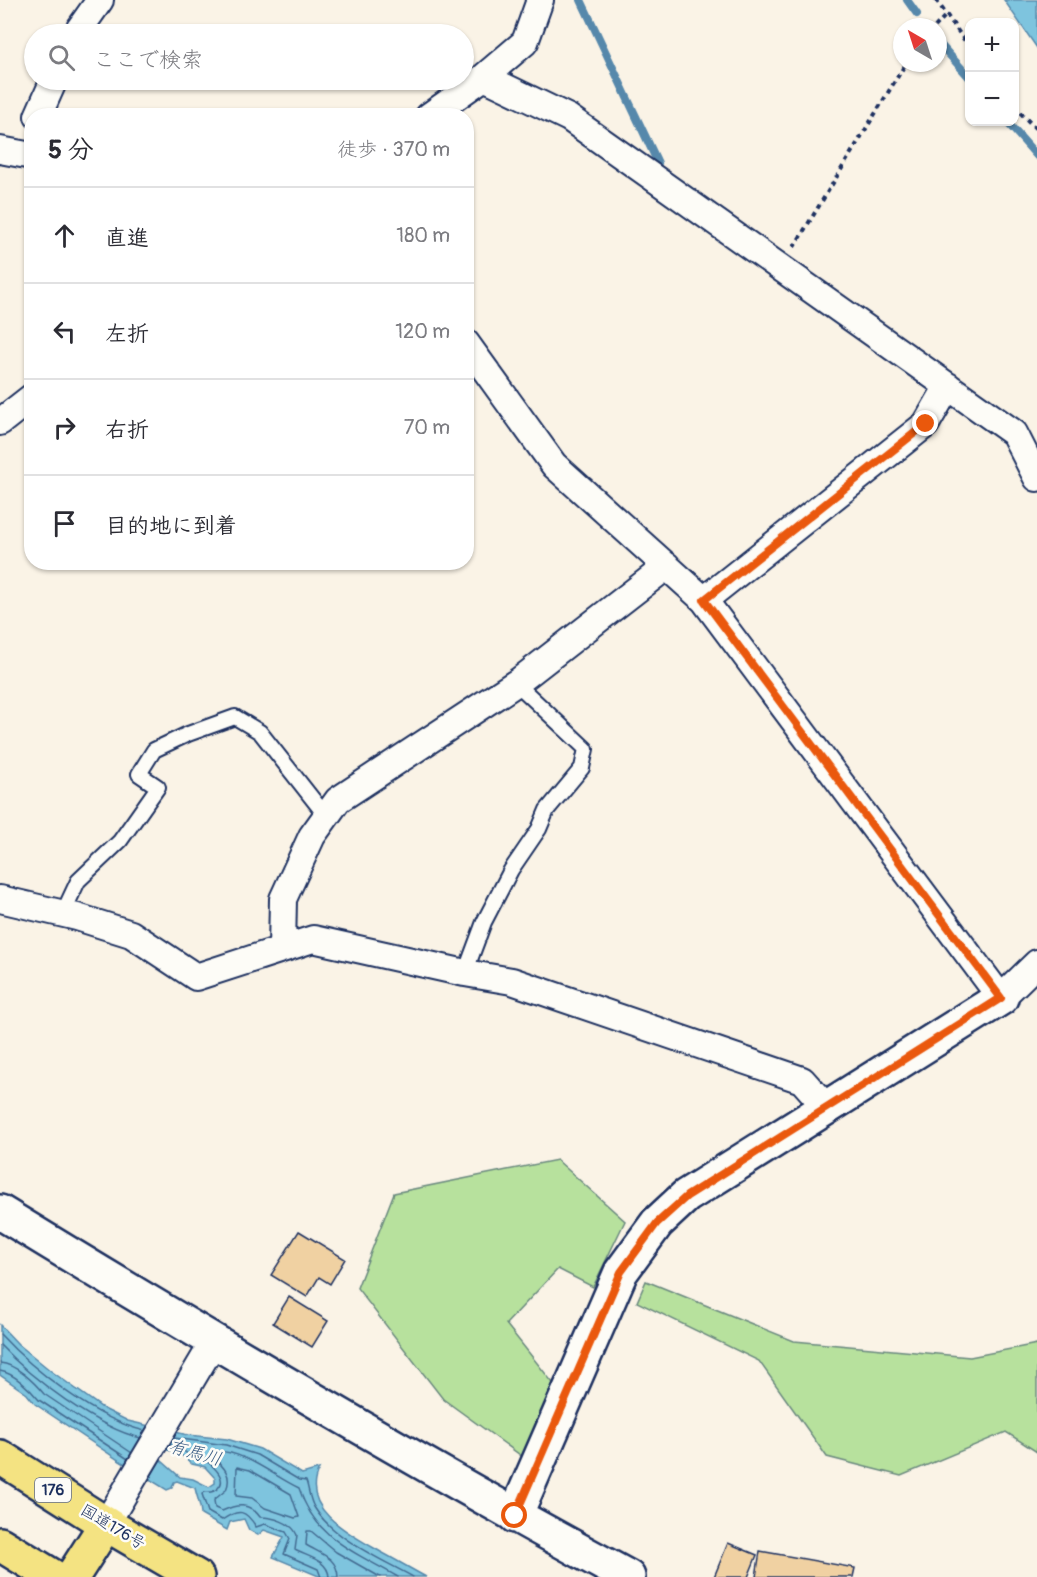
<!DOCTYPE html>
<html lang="ja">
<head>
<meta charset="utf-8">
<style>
  :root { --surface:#fff; --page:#f2f2f3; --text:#2b2b33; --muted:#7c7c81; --line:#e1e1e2 }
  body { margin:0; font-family:Pangolin,"Klee One",sans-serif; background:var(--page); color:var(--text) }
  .controls { position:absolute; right:18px; top:18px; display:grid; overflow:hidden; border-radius:12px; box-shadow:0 2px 4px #0004 }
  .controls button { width:54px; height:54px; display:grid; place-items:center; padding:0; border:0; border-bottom:2px solid var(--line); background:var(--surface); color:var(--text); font:30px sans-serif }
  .compass { position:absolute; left:893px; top:18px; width:54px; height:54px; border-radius:50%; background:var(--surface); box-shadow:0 2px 4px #0004; rotate:321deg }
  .stop { position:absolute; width:18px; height:18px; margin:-14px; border:4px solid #ea580c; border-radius:50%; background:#fff }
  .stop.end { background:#ea580c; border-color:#fff; box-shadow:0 2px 6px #0008 }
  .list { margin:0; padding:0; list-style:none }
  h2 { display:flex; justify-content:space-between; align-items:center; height:78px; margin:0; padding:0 24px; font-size:26px }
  h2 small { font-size:20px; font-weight:400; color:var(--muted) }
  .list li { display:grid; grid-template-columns:39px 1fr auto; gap:18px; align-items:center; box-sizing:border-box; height:96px; padding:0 24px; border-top:2px solid var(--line) }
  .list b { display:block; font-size:22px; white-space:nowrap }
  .list em { font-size:20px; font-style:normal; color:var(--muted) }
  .icon { flex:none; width:33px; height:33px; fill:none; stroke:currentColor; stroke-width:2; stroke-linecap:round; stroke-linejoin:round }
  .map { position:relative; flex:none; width:1037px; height:1577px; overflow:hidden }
  .search { position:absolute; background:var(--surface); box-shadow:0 2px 4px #0004; left:24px; top:24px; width:450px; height:66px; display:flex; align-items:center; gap:15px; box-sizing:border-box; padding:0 21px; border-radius:33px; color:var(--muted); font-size:22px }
  .panel { position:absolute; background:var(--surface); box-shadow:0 2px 4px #0004; left:24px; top:108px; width:450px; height:462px; border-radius:24px }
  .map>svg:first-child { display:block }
  .green { fill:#b7e19d; stroke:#69887e; stroke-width:1.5 }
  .water { fill:#7ec4de; stroke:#5688ab; stroke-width:1.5; fill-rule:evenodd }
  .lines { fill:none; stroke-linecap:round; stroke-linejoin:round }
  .shore { stroke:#436b91; stroke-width:1.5 }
  .stream { stroke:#5688ab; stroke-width:8 }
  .building { fill:#f0d1a2; stroke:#1b2f5e; stroke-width:1.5 }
  .service-casing { stroke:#1b2f5e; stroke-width:18 }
  .minor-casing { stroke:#1b2f5e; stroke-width:30 }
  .tertiary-casing { stroke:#1b2f5e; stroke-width:38 }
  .primary-casing { stroke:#1b2f5e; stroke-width:38 }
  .trunk-casing { stroke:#1b2f5e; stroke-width:38 }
  .path { stroke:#1b2f5e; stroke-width:4; stroke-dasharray:4.5 4.5; stroke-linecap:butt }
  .service { stroke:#fdfcf7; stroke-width:14 }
  .minor { stroke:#fdfcf7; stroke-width:26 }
  .tertiary { stroke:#fdfcf7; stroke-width:33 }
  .primary { stroke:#f4e382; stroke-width:33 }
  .trunk { stroke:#f4e382; stroke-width:33 }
  .route { stroke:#ea580c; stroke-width:8 }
  .labels { text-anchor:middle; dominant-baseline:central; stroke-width:5; stroke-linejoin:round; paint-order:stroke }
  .shield { fill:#fdfcf7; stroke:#5f6c8c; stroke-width:1.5 }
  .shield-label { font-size:15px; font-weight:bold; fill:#1b2f5e }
  .street-label { font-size:16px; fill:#1b2f5e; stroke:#fdfcf7 }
  .water-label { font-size:18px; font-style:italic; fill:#395c84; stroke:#fdfcf7 }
</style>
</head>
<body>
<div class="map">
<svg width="1037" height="1577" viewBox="0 0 1037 1577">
  <rect width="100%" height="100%" fill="#faf3e6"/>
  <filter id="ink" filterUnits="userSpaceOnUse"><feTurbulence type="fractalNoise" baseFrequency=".0167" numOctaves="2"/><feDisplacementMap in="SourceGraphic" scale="12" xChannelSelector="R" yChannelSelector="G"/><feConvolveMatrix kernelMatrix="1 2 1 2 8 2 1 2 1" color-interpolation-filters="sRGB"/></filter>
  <g filter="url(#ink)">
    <path class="green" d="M557 1160 625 1221 593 1287 558 1269 506 1324 553 1383 523 1457 443 1399 357 1288 394 1193Z
      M646 1281 794 1341 970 1357 1037 1344V1452L1006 1432 901 1476 827 1457 759 1361 637 1302Z"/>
    <path class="water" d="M1004 0H1037V48Z
      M0 1325 18 1344 51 1371 104 1409 128 1421 188 1435 227 1439 260 1449 302 1474 319 1469C298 1509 353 1536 381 1552 396 1560 411 1569 426 1577H321L273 1557 284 1537 264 1530 258 1535 249 1530 244 1519 230 1522 227 1530 201 1515C201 1505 197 1498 195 1488L177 1481 174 1482 172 1488 167 1490 120 1461 35 1404 27 1394 0 1375ZM156 1448 178 1452 192 1464 205 1467 215 1478V1483L209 1487 193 1479 180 1477 153 1453Z"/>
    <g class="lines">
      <path class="shore" d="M0 1334C33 1370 97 1420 145 1431
        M0 1345C31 1378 97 1428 141 1438
        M0 1363C16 1364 34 1382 44 1394L132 1453
        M0 1371C14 1373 30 1389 39 1400L128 1459
        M174 1438 226 1445 257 1455 299 1480 306 1481C309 1489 309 1498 314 1507 333 1539 381 1559 413 1577
        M170 1445C183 1447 184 1453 195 1459 200 1461 205 1460 209 1463 216 1469 227 1480 218 1488 214 1492 210 1493 205 1492L202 1494 208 1512 222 1520C239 1508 246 1510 256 1527L265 1524 286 1532 290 1539 284 1554 318 1569 321 1577
        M237 1467 250 1470 291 1494 299 1517 295 1518 265 1508 252 1498 236 1496Z
        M329 1577C328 1560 308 1557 295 1550L297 1535C292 1522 272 1517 260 1517 249 1502 237 1504 222 1511L215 1508 214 1500 226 1490C233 1475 223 1466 212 1456L213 1452C242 1448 273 1476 299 1488 315 1539 355 1552 398 1577
        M338 1577C337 1557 321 1554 306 1545L307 1531H311L336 1552 380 1577"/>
      <path class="stream" d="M581 0 658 163
        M907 0 917 14
        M938 42 970 78
        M1007 122 1037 156"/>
    </g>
    <path class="building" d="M299 1231 345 1259 330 1284 319 1277 307 1297 271 1275Z
      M289 1297 328 1321 312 1347 273 1323Z
      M728 1543 757 1555 748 1577H714Z
      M760 1551 855 1568 853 1577H756Z"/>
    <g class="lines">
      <defs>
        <path id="service" d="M63 913 78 881 120 841 158 787 139 774 154 750 188 734 235 717 260 732 326 816
          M465 973 484 922 511 870 539 829 547 810 582 768 586 749 516 683"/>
        <path id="minor" d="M76 34 100 0
          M484 77 569 118 1014 433 1037 478
          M38 116 54 80
          M429 116 484 77 525 42 540 0
          M0 150 32 156
          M466 343 554 465 704 600 1001 998 1037 963
          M0 422 32 397
          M704 600 926 424 948 386
          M0 899 77 917 131 934 196 977 313 939 465 973 512 981 802 1080 827 1108
          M282 949 283 899 312 836 338 800 519 681 667 566
          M106 1524 215 1340"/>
        <path id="tertiary" d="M0 1212C206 1338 415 1462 628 1577
          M515 1516 621 1272 657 1223 686 1196 1001 998"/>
        <path id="primary" d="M72 1577 106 1524"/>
        <path id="trunk" d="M0 1457 106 1524 197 1577
          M0 1544 54 1577"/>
      </defs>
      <use href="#service" class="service-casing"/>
      <use href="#minor" class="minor-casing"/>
      <use href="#tertiary" class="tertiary-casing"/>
      <use href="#primary" class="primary-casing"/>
      <use href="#trunk" class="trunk-casing"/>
      <path class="path" d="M936 0 970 48
        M935 27 946 15
        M1014 106 1037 130
        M794 247 906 63"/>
      <use href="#service" class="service"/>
      <use href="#minor" class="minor"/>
      <use href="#tertiary" class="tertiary"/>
      <use href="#primary" class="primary"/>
      <use href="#trunk" class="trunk"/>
    </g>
  </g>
  <g class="lines" filter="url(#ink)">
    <path class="route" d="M515 1516 621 1272 657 1223 687 1196 1001 998 704 600 926 424"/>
  </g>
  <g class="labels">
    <rect class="shield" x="35" y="1478" width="36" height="24" rx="4.5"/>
    <g class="shield-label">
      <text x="53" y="1490">176</text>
    </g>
    <g class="street-label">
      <text transform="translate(113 1527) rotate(31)">国道176号</text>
    </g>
    <g class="water-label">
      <text transform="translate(195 1453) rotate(15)">有馬川</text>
    </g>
  </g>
</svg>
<div class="controls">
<button>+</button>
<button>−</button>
</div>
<svg class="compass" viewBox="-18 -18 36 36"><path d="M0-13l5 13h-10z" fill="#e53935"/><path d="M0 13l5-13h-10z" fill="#7c7c81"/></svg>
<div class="stop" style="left:515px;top:1516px"></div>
<div class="stop end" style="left:926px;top:424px"></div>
<div class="search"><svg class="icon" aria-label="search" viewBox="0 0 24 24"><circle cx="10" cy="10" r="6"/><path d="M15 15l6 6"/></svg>ここで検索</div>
<section class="panel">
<h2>5 分<small>徒歩 · 370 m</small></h2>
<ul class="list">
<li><svg class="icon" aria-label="ahead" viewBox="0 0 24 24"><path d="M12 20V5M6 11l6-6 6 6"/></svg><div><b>直進</b></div><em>180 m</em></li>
<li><svg class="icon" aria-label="left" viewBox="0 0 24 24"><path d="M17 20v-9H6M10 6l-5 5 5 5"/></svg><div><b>左折</b></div><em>120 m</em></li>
<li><svg class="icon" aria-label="right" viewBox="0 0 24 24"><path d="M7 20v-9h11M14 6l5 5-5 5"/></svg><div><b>右折</b></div><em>70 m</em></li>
<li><svg class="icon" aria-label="arrive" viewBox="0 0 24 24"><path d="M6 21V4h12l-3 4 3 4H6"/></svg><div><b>目的地に到着</b></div></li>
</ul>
</section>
</div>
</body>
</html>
